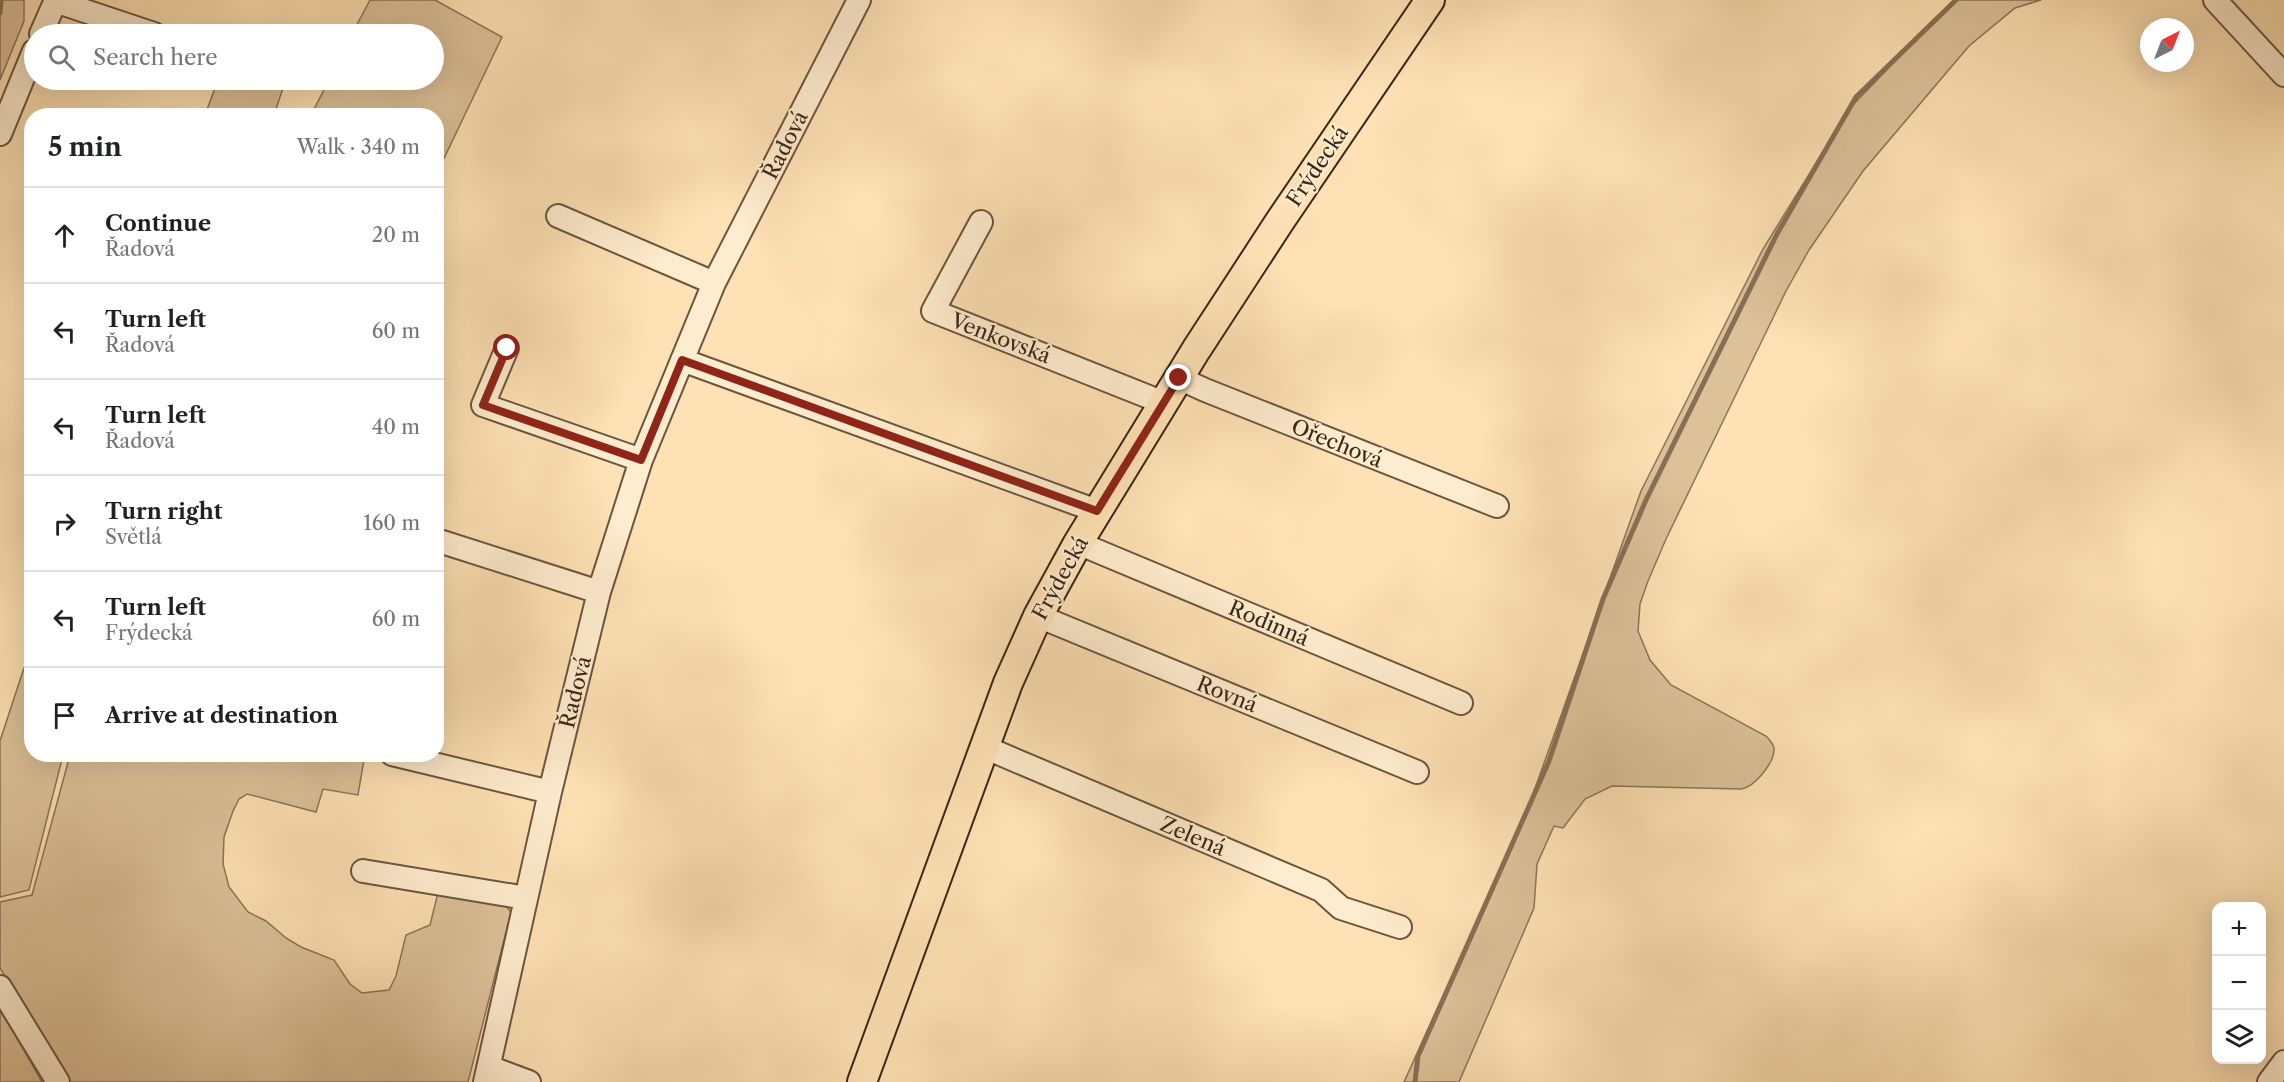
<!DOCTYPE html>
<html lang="en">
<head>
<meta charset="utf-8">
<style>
  :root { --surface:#fff; --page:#f6f6f6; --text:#202124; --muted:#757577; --line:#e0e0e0 }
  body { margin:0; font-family:"Libre Caslon Text",serif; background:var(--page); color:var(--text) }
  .controls { position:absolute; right:18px; bottom:18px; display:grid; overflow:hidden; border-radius:12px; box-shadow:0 6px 24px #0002 }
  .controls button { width:54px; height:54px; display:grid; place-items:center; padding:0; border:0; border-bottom:2px solid var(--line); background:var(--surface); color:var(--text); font:30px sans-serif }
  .compass { position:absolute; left:2140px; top:18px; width:54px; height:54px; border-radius:50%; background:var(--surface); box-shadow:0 6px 24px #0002; rotate:42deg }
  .stop { position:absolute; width:18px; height:18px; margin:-14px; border:4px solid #8f2418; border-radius:50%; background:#fff }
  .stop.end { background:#8f2418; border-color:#fff; box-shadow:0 2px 6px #0008 }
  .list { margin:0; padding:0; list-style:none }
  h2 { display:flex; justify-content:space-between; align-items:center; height:78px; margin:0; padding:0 24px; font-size:26px }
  h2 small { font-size:20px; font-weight:400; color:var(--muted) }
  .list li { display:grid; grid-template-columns:39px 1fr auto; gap:18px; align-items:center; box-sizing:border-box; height:96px; padding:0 24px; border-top:2px solid var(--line) }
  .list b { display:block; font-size:22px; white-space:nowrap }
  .list p { margin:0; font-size:20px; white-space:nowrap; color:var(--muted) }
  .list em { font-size:20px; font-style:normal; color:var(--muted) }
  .icon { flex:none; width:33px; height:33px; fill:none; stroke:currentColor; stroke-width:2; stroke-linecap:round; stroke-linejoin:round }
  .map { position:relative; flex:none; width:2284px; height:1082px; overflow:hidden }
  .search { position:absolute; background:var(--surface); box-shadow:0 6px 24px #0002; left:24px; top:24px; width:420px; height:66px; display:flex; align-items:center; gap:15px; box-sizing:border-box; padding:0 21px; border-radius:33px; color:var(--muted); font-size:22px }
  .panel { position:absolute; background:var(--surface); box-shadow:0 6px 24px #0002; left:24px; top:108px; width:420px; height:654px; border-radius:24px }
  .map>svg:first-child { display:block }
  .green { fill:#ddc199; stroke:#8c7458; stroke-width:1.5 }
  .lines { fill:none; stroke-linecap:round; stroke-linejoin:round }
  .stream { stroke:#887055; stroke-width:5 }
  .minor-casing { stroke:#6c553e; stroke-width:26 }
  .major-casing { stroke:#3b2617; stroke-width:32 }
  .minor { stroke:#feecce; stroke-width:22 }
  .major { stroke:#fee1b4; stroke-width:28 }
  .route { stroke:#8f2418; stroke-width:8 }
  .labels { text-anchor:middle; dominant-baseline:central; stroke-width:4.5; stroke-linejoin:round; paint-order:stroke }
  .street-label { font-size:21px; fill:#3b2617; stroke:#feecce }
</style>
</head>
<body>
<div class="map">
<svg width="2284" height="1082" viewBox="0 0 2284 1082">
  <rect width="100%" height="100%" fill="#fee1b4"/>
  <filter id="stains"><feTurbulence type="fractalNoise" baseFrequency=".00333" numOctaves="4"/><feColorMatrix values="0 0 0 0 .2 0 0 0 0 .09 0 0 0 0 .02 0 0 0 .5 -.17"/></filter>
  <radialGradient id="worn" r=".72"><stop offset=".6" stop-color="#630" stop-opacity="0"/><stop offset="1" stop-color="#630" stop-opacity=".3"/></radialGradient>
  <path class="green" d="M0 0H24V21L0 80Z
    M370 0H435L502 37 437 173 436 116 311 115 329 80H434V34H352Z
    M1954 0H2041L2015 8 1969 46 1863 171 1809 250 1786 291 1666 539 1648 581 1640 604 1638 631 1650 660 1671 685 1766 736C1770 740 1773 743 1774 748 1775 762 1755 787 1741 789L1612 786 1585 799 1563 828 1554 826 1537 864 1534 908 1459 1082H1404L1527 811 1641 491 1763 249 1850 108Z
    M218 80H258L283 88 274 115H205Z
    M24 668 31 670 32 754 63 755 29 890 0 897V741Z
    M365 754 358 795 323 789 316 812 247 794 239 799 233 811 224 837 223 864 229 887 248 912 266 921 286 938 301 947 334 960 350 984 362 993 389 990 396 976 406 935 430 925 438 893 503 903 511 912 468 1082H67L0 968V902L32 895 70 755Z
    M0 1008 42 1082H0Z"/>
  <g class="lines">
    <path class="stream" d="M0 13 1 0
      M1415 1082 1418 1056 1549 761 1603 599 1646 500 1777 234 1856 97 1956 0"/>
    <defs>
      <path id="minor" d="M2215 0 2284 75
        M55 1 154 34
        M41 34 56 0
        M0 134 34 51
        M558 216 714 283
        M981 222 933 311 1164 403
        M507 348 483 405 641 460
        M682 360 1097 511
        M1179 378 1205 390 1497 506
        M436 540 599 592
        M1078 543 1461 703
        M1038 616 1417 772
        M984 747 1321 890 1341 908 1400 927
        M392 754 550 792
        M363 871 526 898
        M0 987 58 1082
        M489 1067 529 1082
        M485 1082 550 792 599 592 641 460 714 283 859 0
        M2269 1082 2284 1062"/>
      <path id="major" d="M862 1082 1008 683 1038 616 1078 543 1196 350 1280 221 1430 0"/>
    </defs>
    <use href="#minor" class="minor-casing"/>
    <use href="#major" class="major-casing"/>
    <use href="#minor" class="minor"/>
    <use href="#major" class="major"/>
  </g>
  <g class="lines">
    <path class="route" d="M507 348 483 405 641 460 682 360 1097 511 1179 378"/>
  </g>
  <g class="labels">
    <g class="street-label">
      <text transform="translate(785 145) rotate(-63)">Řadová</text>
      <text transform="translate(1317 166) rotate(-56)">Frýdecká</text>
      <text transform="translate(1001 338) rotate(21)">Venkovská</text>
      <text transform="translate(1337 443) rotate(22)">Ořechová</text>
      <text transform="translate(1060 578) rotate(-61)">Frýdecká</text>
      <text transform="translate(1269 623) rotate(23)">Rodinná</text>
      <text transform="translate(575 692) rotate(-76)">Řadová</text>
      <text transform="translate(1227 694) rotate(22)">Rovná</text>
      <text transform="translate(1193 836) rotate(23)">Zelená</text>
    </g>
  </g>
  <rect width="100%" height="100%" filter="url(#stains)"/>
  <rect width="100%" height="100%" fill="url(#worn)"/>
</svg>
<div class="controls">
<button>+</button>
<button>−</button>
<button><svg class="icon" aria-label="layers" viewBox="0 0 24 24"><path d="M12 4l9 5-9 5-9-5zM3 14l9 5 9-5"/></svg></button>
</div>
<svg class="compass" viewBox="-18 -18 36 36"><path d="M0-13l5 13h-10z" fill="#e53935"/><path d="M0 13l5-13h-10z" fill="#757577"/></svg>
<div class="stop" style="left:507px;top:348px"></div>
<div class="stop end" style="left:1179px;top:378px"></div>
<div class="search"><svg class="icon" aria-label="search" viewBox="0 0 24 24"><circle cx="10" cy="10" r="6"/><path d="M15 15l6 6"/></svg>Search here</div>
<section class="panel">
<h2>5 min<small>Walk · 340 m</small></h2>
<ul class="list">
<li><svg class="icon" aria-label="ahead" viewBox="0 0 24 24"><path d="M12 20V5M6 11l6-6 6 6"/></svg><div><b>Continue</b><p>Řadová</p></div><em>20 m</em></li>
<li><svg class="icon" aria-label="left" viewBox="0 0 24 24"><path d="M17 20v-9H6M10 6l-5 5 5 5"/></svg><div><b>Turn left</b><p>Řadová</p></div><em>60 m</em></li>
<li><svg class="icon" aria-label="left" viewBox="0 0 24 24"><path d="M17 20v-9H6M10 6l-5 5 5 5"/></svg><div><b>Turn left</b><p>Řadová</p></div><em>40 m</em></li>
<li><svg class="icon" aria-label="right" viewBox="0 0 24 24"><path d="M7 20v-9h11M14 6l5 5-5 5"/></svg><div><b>Turn right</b><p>Světlá</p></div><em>160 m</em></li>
<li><svg class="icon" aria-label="left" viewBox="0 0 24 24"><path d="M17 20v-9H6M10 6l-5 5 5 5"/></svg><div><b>Turn left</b><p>Frýdecká</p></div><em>60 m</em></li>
<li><svg class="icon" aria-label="arrive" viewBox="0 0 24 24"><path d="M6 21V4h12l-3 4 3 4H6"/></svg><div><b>Arrive at destination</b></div></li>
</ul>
</section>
</div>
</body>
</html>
